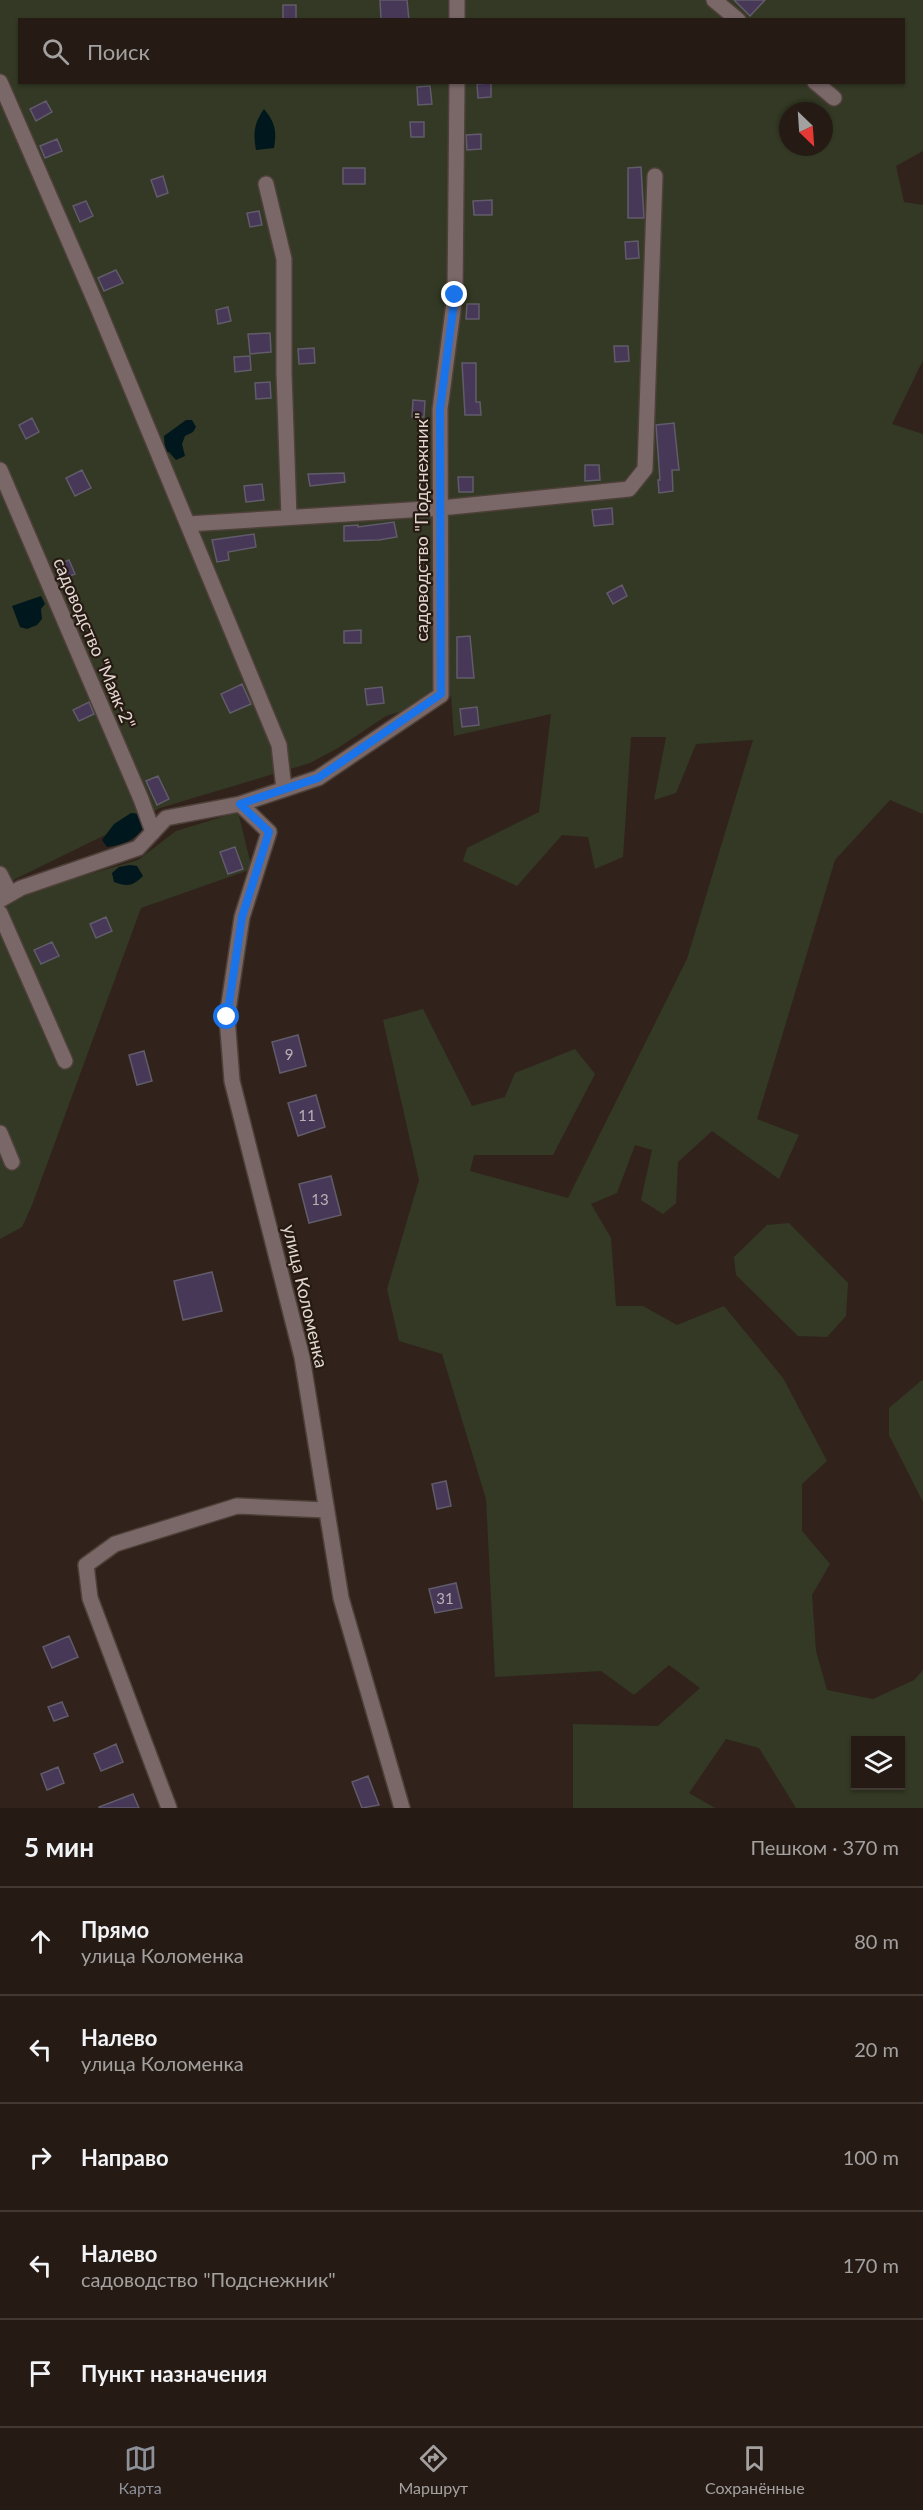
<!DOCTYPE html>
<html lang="ru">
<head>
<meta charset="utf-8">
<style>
  :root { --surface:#251a14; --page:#2d231d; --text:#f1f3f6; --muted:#a3a1a0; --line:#423834; --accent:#8c9099 }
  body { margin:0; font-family:Lato,sans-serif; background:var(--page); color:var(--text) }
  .controls { position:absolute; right:18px; bottom:18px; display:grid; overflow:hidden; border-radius:0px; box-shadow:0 2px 4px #0004 }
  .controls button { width:54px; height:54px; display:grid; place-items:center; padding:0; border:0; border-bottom:2px solid var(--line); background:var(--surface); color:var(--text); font:30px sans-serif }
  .compass { position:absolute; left:779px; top:102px; width:54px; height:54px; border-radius:50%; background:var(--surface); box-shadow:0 2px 4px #0004; rotate:155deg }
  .stop { position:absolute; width:18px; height:18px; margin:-14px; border:4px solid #1a73e8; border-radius:50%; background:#fff }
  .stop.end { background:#1a73e8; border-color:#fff; box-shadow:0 2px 6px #0008 }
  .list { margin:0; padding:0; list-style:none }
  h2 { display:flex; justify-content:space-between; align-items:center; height:78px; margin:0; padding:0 24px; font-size:26px }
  h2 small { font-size:20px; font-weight:400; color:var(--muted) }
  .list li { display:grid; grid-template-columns:39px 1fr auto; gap:18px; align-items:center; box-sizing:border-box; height:108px; padding:0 24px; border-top:2px solid var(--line) }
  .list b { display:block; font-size:22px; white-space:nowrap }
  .list p { margin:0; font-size:20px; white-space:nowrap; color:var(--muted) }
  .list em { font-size:20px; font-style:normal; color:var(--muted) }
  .icon { flex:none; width:33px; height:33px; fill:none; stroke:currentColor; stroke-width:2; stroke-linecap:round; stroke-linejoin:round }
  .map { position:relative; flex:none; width:923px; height:1808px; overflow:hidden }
  .search { position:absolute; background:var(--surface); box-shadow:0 2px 4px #0004; left:18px; right:18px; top:18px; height:66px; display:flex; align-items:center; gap:15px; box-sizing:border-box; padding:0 21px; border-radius:0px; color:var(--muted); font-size:22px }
  .sheet { height:618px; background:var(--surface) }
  nav { display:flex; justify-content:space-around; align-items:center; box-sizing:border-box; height:84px; border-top:2px solid var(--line); background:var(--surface); font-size:16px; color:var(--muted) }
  nav a { display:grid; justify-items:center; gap:3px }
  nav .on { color:var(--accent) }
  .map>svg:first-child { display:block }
  .green { fill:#333924; fill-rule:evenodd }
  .water { fill:#00171d }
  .building { fill:#473858; stroke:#615b6a; stroke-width:1.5 }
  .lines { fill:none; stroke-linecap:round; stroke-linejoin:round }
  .minor-casing { stroke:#4d4038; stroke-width:18 }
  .minor { stroke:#7a6768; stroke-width:15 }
  .route { stroke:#1a73e8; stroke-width:8 }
  .labels { text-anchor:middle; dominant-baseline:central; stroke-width:4.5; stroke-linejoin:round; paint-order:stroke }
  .number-label { font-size:15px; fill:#bbb0b4 }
  .street-label { font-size:18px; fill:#e2d8d3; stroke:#271a12 }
</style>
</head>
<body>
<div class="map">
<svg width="923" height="1808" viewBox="0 0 923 1808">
  <rect width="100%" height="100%" fill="#31231b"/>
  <path class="green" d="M0 0H923V151L896 166 904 202 923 205V360L892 424 923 434V814L890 800 835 860 757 1119 799 1135 779 1179 712 1131 678 1162 676 1203 663 1214 641 1200 652 1150 635 1145 617 1193 591 1204 611 1238 616 1306H643L677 1325 724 1306 783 1378 827 1461 802 1484V1531L830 1564 812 1595 816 1651 827 1690 873 1699 914 1680 923 1670V1808H796L759 1748 726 1739 689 1793 715 1808H573V1724L658 1726 700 1688 669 1665 634 1695 601 1671 495 1677 486 1499 442 1354 399 1341 387 1289 419 1180 383 1020 423 1009 472 1106 505 1097 515 1073 575 1049 595 1074 553 1155H474L470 1171 568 1198 687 959 753 740 696 744 676 793 654 800 666 737H631L623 857 595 869 588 837 562 835 517 886 463 861 467 848 539 812 551 714 454 736 451 696 386 716 338 748 310 763 160 808 3 885 0 878ZM20 20H904V82H20ZM788 111H824V147H788ZM856 1740H900V1786H856Z
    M238 812 252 869 141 908 32 1205 22 1227 0 1239V909L28 892 138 860 176 831Z
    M789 1223 848 1283 846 1316 827 1337 798 1336 736 1275 734 1257 767 1225Z
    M922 1380 923 1381V1502L889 1435V1408Z"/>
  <path class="water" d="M264 109C275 122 277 131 274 148L256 150C253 133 254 123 264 109Z
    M186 420H192L196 427 193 432 185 436 182 444 185 456 176 460 169 452 165 453 164 436Z
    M41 596 45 604 41 609 42 619 37 625 27 629 20 627 12 606Z
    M131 813 141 814 145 827C134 840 124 845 107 847L102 840 114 824Z
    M130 865 137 866 143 876C133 886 128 887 114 882L112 873 119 867Z"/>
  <path class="building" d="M380 0H407L409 20H381Z
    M734 0H765L750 16Z
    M283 5H296V20H283Z
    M491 83V97L478 98 477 84Z
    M430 86 432 104 418 105 417 87Z
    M46 101 52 112 36 121 30 109Z
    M410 122H424V137H411Z
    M481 134V149L467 150 466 135Z
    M57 139 62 151 45 158 40 146Z
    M641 167 644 218H628V168Z
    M343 168H365V184H343Z
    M163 176 168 193 157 197 151 180Z
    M492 200V215H474L473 201Z
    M86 201 93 216 80 222 73 206Z
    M259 211 262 225 250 227 247 213Z
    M638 241 639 258 626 259 625 242Z
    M116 270 123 283 104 291 98 278Z
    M467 304H479V319H466Z
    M228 307 231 321 218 324 216 310Z
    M270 333 271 352 250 354 248 334Z
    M614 346H628L629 361 615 362Z
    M314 348 315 363 299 364 298 349Z
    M250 356 251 370 235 372 234 357Z
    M462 363H476V402H480L481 415H465Z
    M270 382 271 398 256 399 255 383Z
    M413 400 425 401 424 417H412Z
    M32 418 39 432 26 439 19 425Z
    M674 423 679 470H672L673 491 659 493 658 480H660L656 425Z
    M585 465H599L600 480 585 481Z
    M82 470 91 488 75 496 66 478Z
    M344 473 345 482 310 486 308 474Z
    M458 477H473V492H459Z
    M262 484 264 500 246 502 244 486Z
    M612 508 613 524 594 526 592 510Z
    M394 522 397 537 379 540 344 541V526L358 525V527Z
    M254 534 256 547 228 552 229 560 217 562 212 540Z
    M69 560 75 574 62 579 57 565Z
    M622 585 627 596 613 604 607 593Z
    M361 630V643H344V631Z
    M470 636 474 678H457V637Z
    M242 684 251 704 230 713 221 694Z
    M382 687 384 703 367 705 365 689Z
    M89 702 94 714 79 721 73 710Z
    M477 707 479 725 462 727 460 709Z
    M158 776 169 799 157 805 146 781Z
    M235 847 243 869 228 874 220 852Z
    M106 917 112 931 96 938 90 924Z
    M52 942 59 956 41 964 34 950Z
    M298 1035 306 1066 280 1073 272 1042Z
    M144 1051 152 1081 137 1085 129 1055Z
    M316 1095 325 1127 298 1136 288 1103Z
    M331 1176 341 1215 309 1223 299 1184Z
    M212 1272 222 1311 183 1320 174 1281Z
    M446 1481 451 1506 437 1509 432 1484Z
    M456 1583 462 1608 435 1613 429 1589Z
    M69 1636 78 1657 52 1668 43 1647Z
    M62 1702 68 1716 54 1721 48 1707Z
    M116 1744 123 1762 101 1771 94 1754Z
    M58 1767 64 1783 47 1790 41 1774Z
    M368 1776 379 1805 362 1808 352 1782Z
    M133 1794 139 1808H99V1807Z"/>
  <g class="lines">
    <defs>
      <path id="minor" d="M457 0V20
        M714 0 738 20
        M0 82 98 308 279 745 284 789
        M815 82 834 98
        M266 184 284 259V373L289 517
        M0 470 141 799 153 832
        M188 524 441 508 629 489 645 469 655 176
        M240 804 269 832 242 917 227 1017 232 1081 302 1357 341 1598 402 1808
        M0 874 10 894
        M0 900 21 888 138 848 166 818 240 804 318 778 441 695 440 409 455 295 457 82
        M0 913 65 1061
        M0 1133 12 1162
        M169 1808 90 1598 86 1565 115 1544 237 1506 325 1510"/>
    </defs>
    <use href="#minor" class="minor-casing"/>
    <use href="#minor" class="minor"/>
  </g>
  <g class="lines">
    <path class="route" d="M227 1017 242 917 269 832 240 804 318 778 441 694 440 409 455 295"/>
  </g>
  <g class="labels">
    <g class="number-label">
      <text x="289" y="1054">9</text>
      <text x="307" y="1115">11</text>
      <text x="320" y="1199">13</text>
      <text x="445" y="1598">31</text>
    </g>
    <g class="street-label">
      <text transform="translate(421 527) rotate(-90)">садоводство "Подснежник"</text>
      <text transform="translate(95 643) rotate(67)">садоводство "Маяк-2"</text>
      <text transform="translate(306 1296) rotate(77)">улица Коломенка</text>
    </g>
  </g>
</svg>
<div class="controls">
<button><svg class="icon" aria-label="layers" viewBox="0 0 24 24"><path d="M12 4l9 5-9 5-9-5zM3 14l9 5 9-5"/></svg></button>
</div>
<svg class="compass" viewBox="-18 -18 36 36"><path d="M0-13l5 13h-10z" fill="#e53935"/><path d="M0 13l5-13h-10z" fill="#a3a1a0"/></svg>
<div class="stop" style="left:227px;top:1017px"></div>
<div class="stop end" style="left:455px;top:295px"></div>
<div class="search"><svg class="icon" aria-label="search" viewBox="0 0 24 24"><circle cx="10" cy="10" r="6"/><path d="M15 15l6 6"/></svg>Поиск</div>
</div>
<section class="sheet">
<h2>5 мин<small>Пешком · 370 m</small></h2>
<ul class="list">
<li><svg class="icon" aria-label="ahead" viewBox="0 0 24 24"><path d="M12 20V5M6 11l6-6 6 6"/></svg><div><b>Прямо</b><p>улица Коломенка</p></div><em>80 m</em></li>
<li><svg class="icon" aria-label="left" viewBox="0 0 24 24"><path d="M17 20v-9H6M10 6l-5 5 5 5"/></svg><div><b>Налево</b><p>улица Коломенка</p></div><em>20 m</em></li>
<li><svg class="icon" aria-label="right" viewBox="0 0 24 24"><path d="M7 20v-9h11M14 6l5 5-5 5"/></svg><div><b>Направо</b></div><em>100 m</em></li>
<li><svg class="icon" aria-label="left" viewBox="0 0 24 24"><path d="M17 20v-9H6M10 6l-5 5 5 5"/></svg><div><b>Налево</b><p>садоводство &quot;Подснежник&quot;</p></div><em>170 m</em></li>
<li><svg class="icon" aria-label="arrive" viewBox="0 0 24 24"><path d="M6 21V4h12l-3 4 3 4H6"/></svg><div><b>Пункт назначения</b></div></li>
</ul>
</section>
<nav>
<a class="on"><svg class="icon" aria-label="map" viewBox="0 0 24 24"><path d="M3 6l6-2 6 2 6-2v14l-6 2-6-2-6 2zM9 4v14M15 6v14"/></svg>Карта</a>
<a><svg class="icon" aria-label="directions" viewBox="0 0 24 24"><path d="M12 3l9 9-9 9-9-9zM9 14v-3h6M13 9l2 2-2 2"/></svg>Маршрут</a>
<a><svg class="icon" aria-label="saved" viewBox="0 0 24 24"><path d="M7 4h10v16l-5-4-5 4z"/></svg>Сохранённые</a>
</nav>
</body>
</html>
